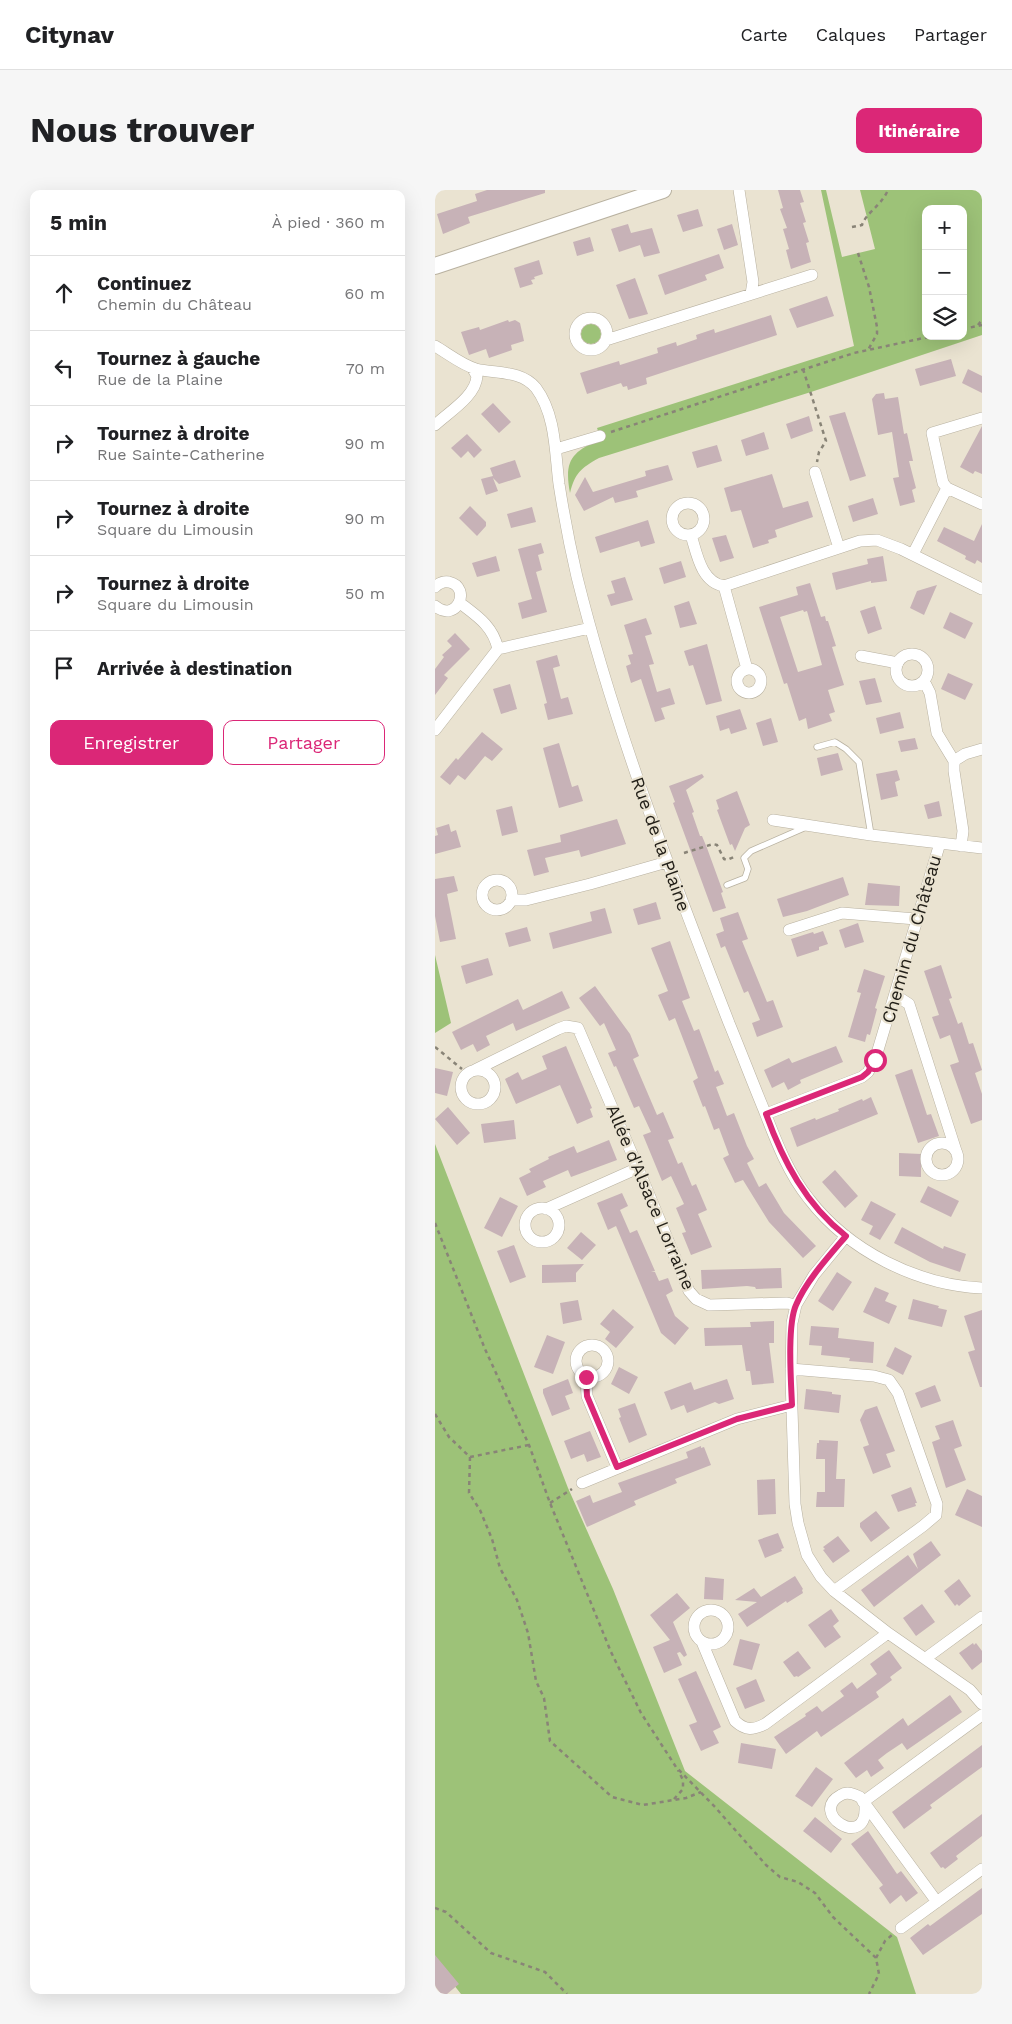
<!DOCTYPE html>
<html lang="fr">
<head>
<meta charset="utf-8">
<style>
  :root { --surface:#fff; --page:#f6f6f6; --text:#202124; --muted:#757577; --line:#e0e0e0; --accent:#db2777 }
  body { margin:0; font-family:"Work Sans",sans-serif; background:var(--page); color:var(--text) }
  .controls { position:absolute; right:15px; top:15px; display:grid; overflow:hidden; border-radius:10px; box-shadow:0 5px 20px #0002 }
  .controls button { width:45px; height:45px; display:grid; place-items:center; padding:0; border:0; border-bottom:1px solid var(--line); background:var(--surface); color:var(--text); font:25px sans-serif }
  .stop { position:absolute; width:15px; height:15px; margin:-11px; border:4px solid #db2777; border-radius:50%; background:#fff }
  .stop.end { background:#db2777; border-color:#fff; box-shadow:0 1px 5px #0008 }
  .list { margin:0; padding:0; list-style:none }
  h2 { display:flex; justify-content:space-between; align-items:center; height:65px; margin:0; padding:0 20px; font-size:21px }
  h2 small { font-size:16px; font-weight:400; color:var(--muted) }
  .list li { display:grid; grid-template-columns:32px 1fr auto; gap:15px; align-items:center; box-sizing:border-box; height:75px; padding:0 20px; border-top:1px solid var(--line) }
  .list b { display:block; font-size:19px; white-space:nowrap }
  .list p { margin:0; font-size:16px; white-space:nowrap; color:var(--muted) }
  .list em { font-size:16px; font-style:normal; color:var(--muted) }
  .actions { display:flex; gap:10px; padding:15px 20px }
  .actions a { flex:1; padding:11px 0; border:1px solid var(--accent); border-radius:10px; text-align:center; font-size:18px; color:var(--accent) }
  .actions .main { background:var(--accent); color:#fff }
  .icon { flex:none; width:28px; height:28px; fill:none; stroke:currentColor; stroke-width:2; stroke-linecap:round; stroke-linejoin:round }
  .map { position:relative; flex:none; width:547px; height:1804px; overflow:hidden; border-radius:10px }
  header { display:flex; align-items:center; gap:30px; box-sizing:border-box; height:70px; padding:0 25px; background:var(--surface); border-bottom:1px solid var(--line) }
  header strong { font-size:24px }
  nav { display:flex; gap:28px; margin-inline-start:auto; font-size:18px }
  .intro { display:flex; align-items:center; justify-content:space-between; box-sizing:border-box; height:120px; padding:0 30px }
  h1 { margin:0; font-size:35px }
  .button { padding:12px 22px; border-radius:10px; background:var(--accent); color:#fff; font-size:18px; font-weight:700 }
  main { display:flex; gap:30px; padding:0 30px }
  aside { flex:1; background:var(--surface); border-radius:10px; box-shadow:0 5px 20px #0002 }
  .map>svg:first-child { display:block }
  .green { fill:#9dc278; fill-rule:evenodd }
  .building { fill:#c7b2b7; fill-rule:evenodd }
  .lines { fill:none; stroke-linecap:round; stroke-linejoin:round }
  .lane-casing { stroke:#b8b1a0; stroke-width:7 }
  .street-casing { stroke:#b8b1a0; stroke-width:12 }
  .secondary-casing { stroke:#b8b1a0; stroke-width:18 }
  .path { stroke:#898477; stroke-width:2.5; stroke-dasharray:4 4; stroke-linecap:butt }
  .lane { stroke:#fff; stroke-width:5.5 }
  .street { stroke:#fff; stroke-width:11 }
  .secondary { stroke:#fff; stroke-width:16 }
  .route { stroke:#db2777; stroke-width:6 }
  .labels { text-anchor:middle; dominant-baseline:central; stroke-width:4.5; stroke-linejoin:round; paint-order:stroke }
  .street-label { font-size:18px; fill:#211e17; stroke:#eae3d1 }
</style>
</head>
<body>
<header>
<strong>Citynav</strong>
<nav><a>Carte</a><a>Calques</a><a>Partager</a></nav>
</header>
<div class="intro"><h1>Nous trouver</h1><a class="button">Itinéraire</a></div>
<main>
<aside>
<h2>5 min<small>À pied · 360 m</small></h2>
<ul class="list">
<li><svg class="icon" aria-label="ahead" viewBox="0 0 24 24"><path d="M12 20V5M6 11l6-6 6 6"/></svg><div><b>Continuez</b><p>Chemin du Château</p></div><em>60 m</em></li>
<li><svg class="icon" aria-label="left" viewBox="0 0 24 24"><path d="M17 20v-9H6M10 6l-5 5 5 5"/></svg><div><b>Tournez à gauche</b><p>Rue de la Plaine</p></div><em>70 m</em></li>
<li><svg class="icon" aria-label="right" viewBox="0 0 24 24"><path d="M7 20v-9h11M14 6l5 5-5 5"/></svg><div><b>Tournez à droite</b><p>Rue Sainte-Catherine</p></div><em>90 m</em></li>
<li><svg class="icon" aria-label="right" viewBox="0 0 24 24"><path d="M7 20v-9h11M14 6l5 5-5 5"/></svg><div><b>Tournez à droite</b><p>Square du Limousin</p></div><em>90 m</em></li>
<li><svg class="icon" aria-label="right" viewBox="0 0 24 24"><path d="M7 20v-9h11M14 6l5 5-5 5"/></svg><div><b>Tournez à droite</b><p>Square du Limousin</p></div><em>50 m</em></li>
<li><svg class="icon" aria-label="arrive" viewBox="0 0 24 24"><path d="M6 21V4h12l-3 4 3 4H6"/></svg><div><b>Arrivée à destination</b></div></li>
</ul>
<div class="actions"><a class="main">Enregistrer</a><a>Partager</a></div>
</aside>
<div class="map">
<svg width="547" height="1804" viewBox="0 0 547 1804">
  <rect width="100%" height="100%" fill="#eae3d1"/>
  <path class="green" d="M386 0H391L407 67 440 59 425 0H547V145L376 202 164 268C146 278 140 283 135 303 129 271 136 262 166 249L162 238 419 156ZM491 19H528V146H491Z
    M146 144a10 10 0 1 1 20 0a10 10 0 1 1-20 0Z
    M0 765 16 833 0 843Z
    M0 954 133 1298 178 1399 250 1581 462 1747 481 1804H26L0 1771Z"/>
  <path class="building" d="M52 0H110V3L33 27 35 33 8 44 2 24 42 11 40 4Z
    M343 0H365L369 12 365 13 371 32 368 33 374 52 371 53 376 72 356 79 351 60 354 59 348 39 352 38 345 19 348 18Z
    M263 19 268 36 248 42 242 25Z
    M193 34 196 43 217 38 225 63 209 67 205 55 184 62 176 39Z
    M297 34 303 55 289 60 282 39Z
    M155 47 159 61 142 66 138 52Z
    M284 64 289 78 270 85 272 90 230 105 223 85Z
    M104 70 108 84 99 87 100 89 96 90 98 94 85 98 79 78Z
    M200 88 213 124 194 129 181 95Z
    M392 106 399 126 362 138 354 119Z
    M336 125 342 145 211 188 212 194 193 200 192 196 188 197 186 193 152 204 145 183 184 171 185 175 223 163 222 158 241 152 242 156 262 149 261 145 279 139 280 143Z
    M73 130 74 132 80 130 85 133 89 151 76 155 77 160 54 168 51 159 34 165 26 142 44 137 45 140Z
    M516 169 521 186 485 196 480 179Z
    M533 179 547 186V203L527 193Z
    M449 203 450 209 463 207 469 244 472 243 478 271H474L481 298 477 300 480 312 465 316 458 288 464 287 457 242 443 245 437 209 441 204Z
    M58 213 76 232 64 243 46 224Z
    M410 222 431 286 415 291 394 226Z
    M374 226 378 241 356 249 351 234Z
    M547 236V284L540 281 538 284 525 277Z
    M329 242 334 259 311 266 306 250Z
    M32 244 47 260 39 268 33 261 26 268 16 258Z
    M282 255 287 271 262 278 257 262Z
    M80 270 86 287 64 294 58 288 63 301 51 305 46 289 58 286 55 278Z
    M233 275 238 290 201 301 203 307 180 313 178 307 149 321 140 305 150 287 158 302 211 286 210 281Z
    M337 284 348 318 373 311 378 327 340 340 342 347 333 350 334 353 318 358 306 320 296 322 289 298Z
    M438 308 443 324 418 332 413 316Z
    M35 316 51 332V336L42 346 24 328Z
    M97 317 101 332 76 338 72 324Z
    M213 330 220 353 206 357 204 351 165 363 160 347Z
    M547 334V373L542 370 540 374 530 369 531 366 502 351 509 337 539 351Z
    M291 345 299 368 285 372 277 348Z
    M106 353 109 363 103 365 107 380 101 382 112 422 87 429 83 413 97 409 83 359Z
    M61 366 65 381 42 387 37 373Z
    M448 366 452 391 436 393V391L401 400 397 383 433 374 432 369Z
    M246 371 251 387 229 394 224 378Z
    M190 387 198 410 176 416 172 405 180 403 176 391Z
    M375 393 386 427 390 426 391 431H393L401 456 397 457 409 495 393 500 400 522 394 524 397 531 373 539 371 528 364 531 352 493 349 494 324 417 363 405 361 397ZM368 420 369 422 372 421 387 475 363 482 345 427Z
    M502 395 489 425 475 418 482 401Z
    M254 411 262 434 245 438 239 416Z
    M440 416 447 439 433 444 425 421Z
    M515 422 538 433 530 449 508 438Z
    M211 428 217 444 210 446 219 474 214 475 222 502 235 498 240 514 226 518 230 529 220 532 206 489 196 493 191 476 196 474 193 465 198 464 189 435Z
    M20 443 35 459 9 485 13 488 0 505V479L9 467 7 465 17 456 12 451Z
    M272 454 287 511 271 515 258 475 254 476 249 461Z
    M122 465 125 476 118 478 126 509 133 507 138 524 113 530 109 514 112 513 101 471Z
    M513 483 538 494 530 510 506 499Z
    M440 488 447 512 431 515 424 491Z
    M75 494 82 519 66 524 58 499Z
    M305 519 312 539 296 544 294 538 285 541 281 526Z
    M465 522 469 538 445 544 441 528Z
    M336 528 343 552 328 556 321 533Z
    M47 542 68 559 57 571 50 566 30 590 23 585 15 595 5 587 21 568 23 570Z
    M480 548 483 559 466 562 463 551Z
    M124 553 137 597 143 595 148 611 124 618 108 558Z
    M403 563 408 580 386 586 382 568Z
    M462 580 465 590 460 592 463 606 446 610 441 584Z
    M267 584 269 587 251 600 259 622 257 623 265 646H267L272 658 288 702 286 703 291 718 278 722 238 613 240 612 234 596Z
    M302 601 315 635 310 638 300 661 297 654 295 655 282 620 284 619 281 610Z
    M504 611 507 626 493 629 489 615Z
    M77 616 83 642 67 646 61 620Z
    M182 629 191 654 146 667 144 660 110 668 114 682 99 686 92 660 126 652 125 645Z
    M14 634 16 642 21 640 26 657 0 664V646L3 645 1 638Z
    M19 686 23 701 12 704 21 749 5 752 0 726V689Z
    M408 687 414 705 372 721 348 727 342 709Z
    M433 693 465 696 464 716 430 715Z
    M221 712 226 729 203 735 198 719Z
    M170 718 177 743 118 759 114 743 157 731 155 722Z
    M303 722 313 749 307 751 332 812 338 810 348 837 322 847 317 833 325 830 313 801 309 803 290 756 286 758 281 744 289 741 285 728Z
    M423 733 429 752 410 758 404 740Z
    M92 737 96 751 74 757 70 743Z
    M388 741 393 754 384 757V760L362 767 356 749 378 742 379 744Z
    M235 751 255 808 247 811 259 841 264 839 280 882 283 880 289 894 281 897 292 926 299 923 312 956 319 969 312 973 324 997 331 993 349 1023 381 1056 368 1068 334 1032 308 990 300 993 288 968 294 965 284 938 279 940 270 916 268 917 258 891 263 888 240 828 234 831 223 805 233 801 216 758Z
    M53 768 58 785 31 794 26 776Z
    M506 775 517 808 514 809 523 834 527 832 534 854 538 853 547 880 540 883 547 904V930L536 934 515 875 524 872 515 845 505 849 497 827 504 825 489 781Z
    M429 779 450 786 440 818 442 819 435 845 432 844 430 852 413 847 426 803 422 802Z
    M160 796 195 844 204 866 198 869 222 925 228 922 239 948 233 950 243 974 247 972 257 996 261 994 272 1020 263 1024 277 1057 256 1065 247 1043 251 1042 241 1018 249 1014 236 986 227 991 208 945 216 942 204 916 199 918 181 876 179 877 173 863 181 860 169 833 165 836 144 808Z
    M127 801 135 818 81 841 78 833 51 846 55 855 42 862 38 854 26 860 17 842 83 809 88 820Z
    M131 856 157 918 155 919 158 927 142 934 125 895 81 914 70 889 83 882 87 890 112 879 107 866Z
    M401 856 408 872 365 890 366 893 353 900 349 892 337 898 329 880 354 868 357 873Z
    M0 878 18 882 12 906 0 903Z
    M477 879 492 925 496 924 504 946 483 953 460 885Z
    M436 907 443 924 362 957 355 938 380 928 381 930 404 921 403 919 427 909 428 911Z
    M13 917 35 943 22 955 0 929Z
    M79 930 81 949 49 953 46 934Z
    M174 950 182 970 136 987 133 980 108 991 111 997 92 1006 84 988 96 982 94 979 114 969 113 967 139 956 142 963Z
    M464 963 486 964V987L464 986Z
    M400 980 423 1006 410 1018 387 992Z
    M493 996 524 1011 516 1027 485 1012Z
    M187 1003 193 1016 185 1020 195 1043 202 1040 220 1081 216 1082H220L224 1091 233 1088 238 1101 231 1105 240 1126 254 1138 240 1155 226 1143 181 1036 173 1040 162 1013Z
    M65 1007 83 1016 67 1047 49 1038Z
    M436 1011 461 1024 445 1050 434 1044 438 1036 426 1030Z
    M467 1037 508 1059 509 1056 531 1064 525 1082 495 1072 459 1053Z
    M146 1042 161 1055 147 1070 132 1058Z
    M79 1055 91 1087 75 1093 62 1061Z
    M149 1074 141 1083V1092L107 1093V1075Z
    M346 1078 347 1098 321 1099 320 1097 312 1096 267 1099 266 1080Z
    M402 1082 417 1092 398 1121 383 1111Z
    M440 1097 454 1103 450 1111 462 1116 454 1134 428 1122Z
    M478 1109 504 1116 503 1118 512 1120 507 1137 473 1129Z
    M143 1110 147 1130 128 1134 125 1113Z
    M178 1119 199 1137 181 1158 170 1149 175 1142 165 1134Z
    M547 1120V1197H545L533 1162 540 1160 529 1126Z
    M339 1131V1153H334L339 1193 317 1195 315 1181H311L307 1155 270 1156 269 1138 316 1137 315 1132Z
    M376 1136 404 1138 403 1148 439 1152 438 1173 414 1171 415 1168 386 1165 387 1156 374 1155Z
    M112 1145 130 1152 118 1184 99 1177Z
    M460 1157 477 1166 468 1185 451 1176Z
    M184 1177 203 1187 194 1204 176 1194Z
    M133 1189 138 1203 130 1206 135 1219 117 1226 108 1203V1199Z
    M292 1189 299 1209 284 1214 280 1212 252 1223 249 1215 236 1220 229 1202 256 1192 259 1200Z
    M500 1195 506 1211 486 1218 480 1203Z
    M371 1199 397 1202V1204L406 1205 404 1223 369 1219Z
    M200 1213 212 1245 194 1253 184 1228 186 1227 183 1219Z
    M442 1216 460 1261 451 1264 456 1277 438 1284 428 1257 434 1255 425 1230 430 1220Z
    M518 1230 527 1256 519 1259 531 1290 511 1298 497 1252 505 1249 500 1236Z
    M155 1241 166 1267 152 1272 149 1264 136 1269 129 1251Z
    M384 1250 403 1251 401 1289H410L409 1317H381L382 1302H390V1269H381L382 1253H384Z
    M266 1256V1258L269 1257 276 1275 240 1289 242 1293 199 1311 201 1315 152 1337 141 1311 155 1305 158 1313 187 1302 183 1293 253 1268 251 1262Z
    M340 1289 341 1324 323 1325 322 1290Z
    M476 1297 482 1313H480L481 1316 463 1322 456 1305Z
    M532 1299 547 1306V1337L520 1325Z
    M441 1321 455 1338 436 1352 425 1337V1333Z
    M343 1343 349 1358 346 1359 347 1361 330 1368 323 1350Z
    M403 1346 415 1361 398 1373 388 1360 390 1359 388 1357Z
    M496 1351 506 1365 439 1417 426 1400 473 1365 483 1379 478 1364Z
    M360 1386 368 1399 367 1400 368 1403 352 1413 351 1411 312 1437 303 1424 322 1412 300 1410 319 1398 326 1407Z
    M270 1387 289 1389 288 1410 269 1409Z
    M524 1389 536 1406 524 1416 522 1414 520 1416 509 1401Z
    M242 1403 255 1418 238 1432 252 1465 249 1467 245 1462 242 1463 247 1475 229 1483 218 1457 235 1450 215 1425Z
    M487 1414 500 1432 481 1446 468 1428Z
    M396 1419 404 1431 398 1436 406 1447 390 1458 373 1435Z
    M305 1449 325 1454 317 1480 298 1475Z
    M538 1453 539 1455 541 1453 547 1461V1472L537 1480 524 1463Z
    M454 1460 467 1478 455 1487 457 1490 441 1502 444 1507 386 1547 382 1541 351 1564 339 1547 371 1526 370 1524 382 1516 387 1522 409 1506 405 1501 417 1492 422 1499 442 1484 435 1474Z
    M363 1461 376 1478 363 1487 362 1486 359 1487 348 1472Z
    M261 1481 286 1537 278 1541 284 1553 266 1561 254 1535 262 1532 243 1489Z
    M321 1489 330 1511 310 1519 301 1498Z
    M515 1505 527 1522 472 1560 467 1553 452 1563 443 1570 449 1578 436 1587 432 1580 421 1588 409 1573 468 1528 473 1536Z
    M306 1553 341 1559 337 1579 303 1573Z
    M547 1555V1577L495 1615 497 1618 469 1639 457 1622Z
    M381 1577 398 1589 377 1617 360 1606Z
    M547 1624V1646L521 1666 523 1669 510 1679 508 1677 506 1678 495 1663Z
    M380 1627 407 1649 396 1663 368 1641Z
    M433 1641 462 1684 466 1681 483 1703 471 1712 466 1705 455 1714 444 1698 448 1695 416 1654Z
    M547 1698V1724L488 1765 475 1748 493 1734 495 1736Z
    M0 1765 24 1794 12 1804H6L0 1796Z"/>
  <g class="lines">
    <defs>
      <path id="lane" d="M382 557 400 552 411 559 424 572 436 645
        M292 695 310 688 313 679 309 668 316 661 371 637"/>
      <path id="street" d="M304 0 318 92 316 104
        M140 144a16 16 0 1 1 32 0a16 16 0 1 1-32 0Z
        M171 150 377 85
        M0 156C12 163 27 175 41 179 62 184 86 180 101 198 121 225 120 263 124 294 129 326 135 357 142 387 180 540 237 686 294 833 306 862 317 891 329 920 341 951 353 983 374 1009 414 1061 482 1095 547 1098
        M547 228 497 243 508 293 512 298 547 314
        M0 235C14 222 41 206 42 186L38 179
        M121 259 165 246
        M380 282 404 358
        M237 329a16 16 0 1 1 32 0a16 16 0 1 1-32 0Z
        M256 345C262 364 266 392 289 396
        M478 364 512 298
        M289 396 425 351 442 350 466 359 547 399
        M289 396 312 479
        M0 397C4 393 8 391 14 392 37 397 22 434 0 416
        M25 413C42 426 58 436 63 459
        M461 480a16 16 0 1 1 32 0a16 16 0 1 1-32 0Z
        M426 466 463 473
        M302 491a12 12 0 1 1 24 0a12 12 0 1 1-24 0Z
        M489 491 495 503 502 543 519 571
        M0 540 63 459 155 438
        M338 630 436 645 505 653
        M526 656 528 641 519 581V571L530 564 547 559
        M47 705a15 15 0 1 1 30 0a15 15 0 1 1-30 0Z
        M76 710H91L155 694 232 672
        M354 740 407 723 481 729
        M460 805 474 814 522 964
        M26 897a17 17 0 1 1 34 0a17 17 0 1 1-34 0Z
        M40 880 123 839 131 836 143 838 203 978 254 1101 261 1109 274 1115 352 1113 361 1115
        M331 924 427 887 433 882 440 870 505 653 547 658
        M491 969a16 16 0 1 1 32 0a16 16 0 1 1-32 0Z
        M90 1035a17 17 0 1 1 34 0a17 17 0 1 1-34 0Z
        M111 1019 203 978
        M411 1046 379 1085 361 1115 357 1133 356 1188 360 1314 363 1333 372 1365 386 1387 399 1401 453 1443 535 1500 547 1514
        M141 1171a16 16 0 1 1 32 0a16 16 0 1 1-32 0Z
        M356 1179 439 1186 454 1190 463 1203 502 1314 501 1325 488 1336 399 1401
        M151 1187 152 1206 182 1277
        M147 1293 302 1229 357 1215
        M259 1437a17 17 0 1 1 34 0a17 17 0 1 1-34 0Z
        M267 1452 300 1531C311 1541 318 1540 330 1534L453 1443
        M491 1468 547 1427
        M428 1612 547 1525
        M430 1617C432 1661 372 1623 406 1605 412 1601 419 1604 425 1607L502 1712
        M466 1738 547 1679"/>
      <path id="secondary" d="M0 76 228 0"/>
    </defs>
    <use href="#lane" class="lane-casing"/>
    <use href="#street" class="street-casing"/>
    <use href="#secondary" class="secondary-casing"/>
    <path class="path" d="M417 37 427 35C431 23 446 16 453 0
      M423 63 434 97 442 137V144L433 160
      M543 135 547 130
      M528 139 547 135
      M368 179 391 251 384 262 382 272
      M176 242 419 163 498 146
      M249 663 278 654 282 655 289 669 292 670 301 666
      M0 857 27 879
      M0 1033 50 1159 94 1255 115 1313 176 1462 206 1523 241 1577 280 1617 331 1675 345 1687 363 1692 380 1703 398 1727 441 1768 444 1784 434 1804
      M0 1224 14 1247 35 1267 34 1303 45 1320 57 1349 65 1378 82 1410 93 1443 101 1491 109 1508 115 1551 177 1607 208 1615 251 1608 266 1602
      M35 1267 94 1255
      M115 1313 137 1299
      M239 1609 248 1599V1590L243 1580
      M0 1718 11 1722 56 1763 110 1782 132 1804
      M441 1768 450 1751 457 1745"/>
    <use href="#lane" class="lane"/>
    <use href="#street" class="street"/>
    <use href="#secondary" class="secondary"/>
  </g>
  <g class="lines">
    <path class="route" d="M151 1187 152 1206 182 1277 302 1229 357 1215C356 1192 352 1135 361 1115 371 1091 394 1066 411 1046 371 1015 348 971 331 924L427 887 433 882 440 870"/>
  </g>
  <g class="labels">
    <g class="street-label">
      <text transform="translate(226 654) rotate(70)">Rue de la Plaine</text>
      <text transform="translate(476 749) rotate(-74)">Chemin du Château</text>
      <text transform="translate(216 1007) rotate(67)">Allée d'Alsace Lorraine</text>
    </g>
  </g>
</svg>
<div class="controls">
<button>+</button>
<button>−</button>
<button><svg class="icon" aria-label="layers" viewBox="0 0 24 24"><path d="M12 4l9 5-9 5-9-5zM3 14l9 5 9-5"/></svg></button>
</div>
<div class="stop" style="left:440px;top:870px"></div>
<div class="stop end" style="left:151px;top:1187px"></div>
</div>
</main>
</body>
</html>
